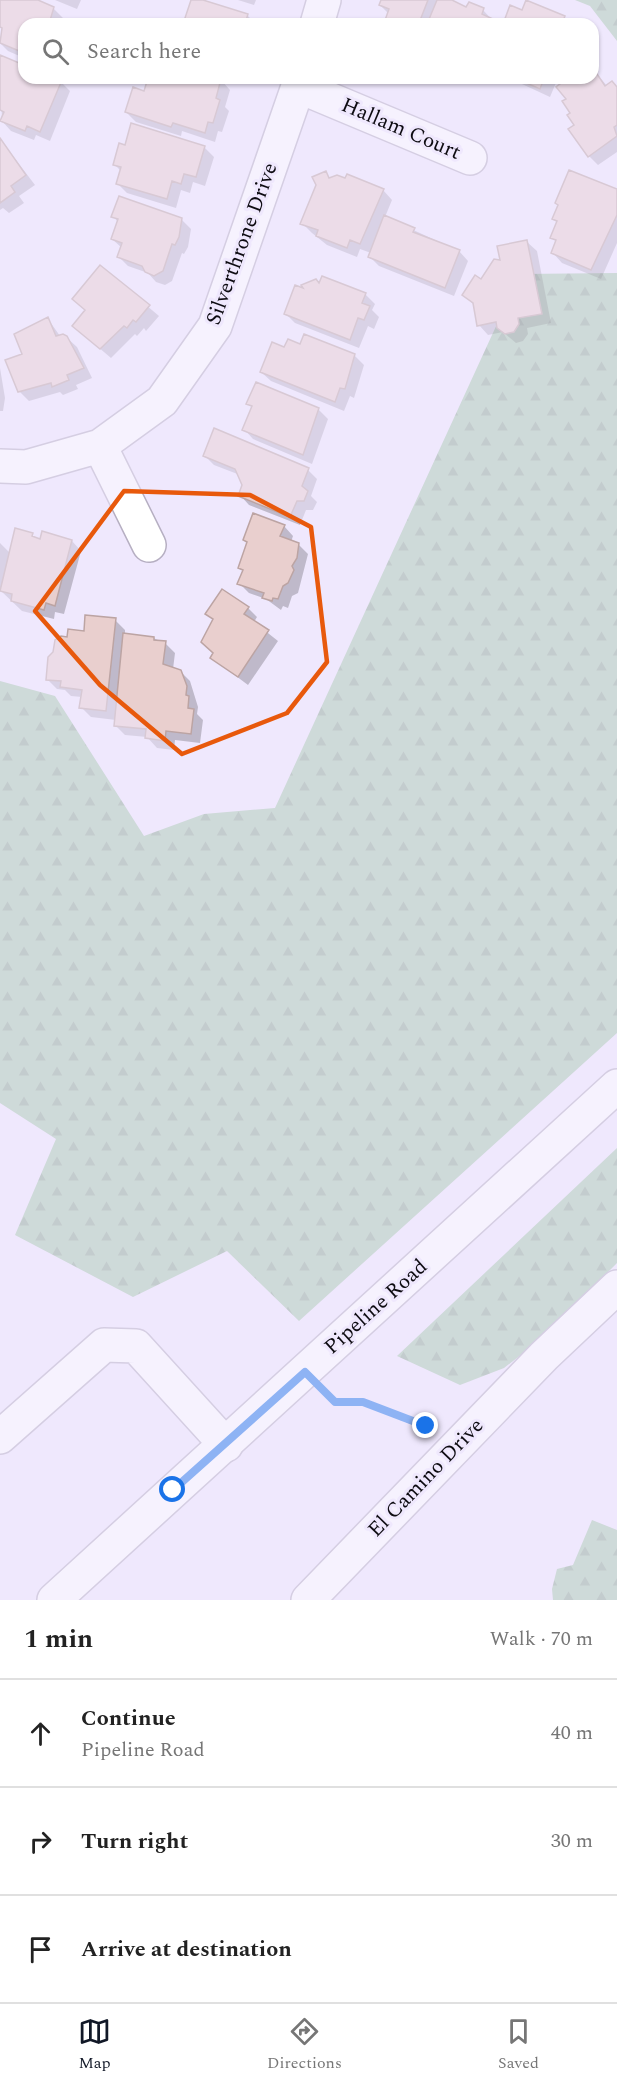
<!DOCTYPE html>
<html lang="en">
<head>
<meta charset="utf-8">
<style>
  :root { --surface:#fff; --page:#f2f2f2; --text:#222; --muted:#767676; --line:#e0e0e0; --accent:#111827 }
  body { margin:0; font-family:Spectral,serif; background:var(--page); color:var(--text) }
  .stop { position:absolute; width:18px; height:18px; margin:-14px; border:4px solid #1a73e8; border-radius:50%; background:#fff }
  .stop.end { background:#1a73e8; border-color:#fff; box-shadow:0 2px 6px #0008 }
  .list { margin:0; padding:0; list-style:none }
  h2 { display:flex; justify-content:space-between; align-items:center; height:78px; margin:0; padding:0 24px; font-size:26px }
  h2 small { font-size:20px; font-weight:400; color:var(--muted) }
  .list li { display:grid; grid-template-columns:39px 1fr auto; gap:18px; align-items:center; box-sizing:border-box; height:108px; padding:0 24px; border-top:2px solid var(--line) }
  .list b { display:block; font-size:22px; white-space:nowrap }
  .list p { margin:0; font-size:20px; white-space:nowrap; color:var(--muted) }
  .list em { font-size:20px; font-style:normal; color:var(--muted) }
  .icon { flex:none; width:33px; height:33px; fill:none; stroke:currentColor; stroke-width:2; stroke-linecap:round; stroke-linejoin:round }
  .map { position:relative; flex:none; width:617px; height:1600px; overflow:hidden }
  .search { position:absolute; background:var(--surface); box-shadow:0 2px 4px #0004; left:18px; right:18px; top:18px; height:66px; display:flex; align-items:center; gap:15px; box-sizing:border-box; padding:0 21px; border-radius:18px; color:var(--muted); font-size:22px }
  .sheet { height:402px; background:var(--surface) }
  nav { display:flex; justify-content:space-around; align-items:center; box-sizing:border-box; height:84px; border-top:2px solid var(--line); background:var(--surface); font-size:16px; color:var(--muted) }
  nav a { display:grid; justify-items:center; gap:3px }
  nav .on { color:var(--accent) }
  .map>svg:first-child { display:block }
  .forest { fill:url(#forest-firs) }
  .shadow { fill:#0003 }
  .building { fill:#e9cfce; stroke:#bca4a3; stroke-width:1.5 }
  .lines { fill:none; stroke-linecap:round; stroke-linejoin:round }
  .minor-casing { stroke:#b6afc2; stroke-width:36 }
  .major-casing { stroke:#b6afc2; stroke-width:36 }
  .path { stroke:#a5a0b0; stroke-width:4; stroke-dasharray:3 4.5; stroke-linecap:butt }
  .minor { stroke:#fff; stroke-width:33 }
  .major { stroke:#fff; stroke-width:33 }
  .route { stroke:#1a73e8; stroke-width:8 }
  .marked { fill:none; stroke:#e8590c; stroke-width:4.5; stroke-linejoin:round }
  .labels { text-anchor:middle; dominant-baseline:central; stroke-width:6; stroke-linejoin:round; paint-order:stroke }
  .street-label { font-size:21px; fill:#0d0b11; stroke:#efe8fd }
</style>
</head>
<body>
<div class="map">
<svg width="617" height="1600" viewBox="0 0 617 1600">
  <defs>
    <pattern id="forest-firs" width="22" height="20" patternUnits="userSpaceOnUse" patternTransform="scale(1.5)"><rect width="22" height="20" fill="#a7c9ad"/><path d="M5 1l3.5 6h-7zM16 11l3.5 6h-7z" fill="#8fab94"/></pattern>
  </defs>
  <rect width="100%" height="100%" fill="#efe8fd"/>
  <path class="forest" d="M575 0H617V41L590 6Z
    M617 273V1033L299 1321 227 1251 133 1297 15 1235 56 1139 0 1103V681L55 696 144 836 204 814 275 808 520 274Z
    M617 1148V1263L540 1340 504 1368 460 1385 397 1356Z
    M592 1520 617 1530V1600H553L552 1589 557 1569 573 1565Z"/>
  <path class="shadow" d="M0 0H35L53 8 63 18 60 24H24V58L8 51 0 43 3 29 0 22Z
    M55 0H81L77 9Z
    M192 0 247 15 256 24H185Z
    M238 0H256L254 5Z
    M382 0H447L467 9 483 10 496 24H387L389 14 380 5Z
    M523 12 564 17 571 24H504Z
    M0 57 24 66V78H52L61 82 70 91 50 141 36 135 34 140 11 131 2 121Z
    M593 69 607 86 617 88V152L598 165 589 156 568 99 571 78H593Z
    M150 78H213L221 80 230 90 225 107 229 111 222 132 218 131 215 142 182 131 181 136 136 122 126 112 145 93Z
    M509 78H558L550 97Z
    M0 139 35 185 19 196 24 203 9 213 3 208 0 210Z
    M204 147 214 157 205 186 193 182 190 193 181 190 176 208 127 193 118 184 121 171 114 164Z
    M325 173 331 179 383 190 392 200 385 217 459 251 468 261 454 296 379 266 370 257 371 253 360 249 357 257 327 245 312 233 302 223Z
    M617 191V243L601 279 562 263 553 253 557 243 552 237 558 223 553 219Z
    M113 216 181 219 191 229 188 247 184 254 182 253 172 281 165 285 156 282 148 273 128 266 119 257 122 248 112 239 118 222Z
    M527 242 537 251 551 323 527 328 528 334 523 341 516 343 503 332 488 335 479 325 473 304 464 295Z
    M101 267 159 316 146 331 144 328 137 336 135 334 111 358 84 335Z
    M305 291 365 294 375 304 372 310 379 317 374 329 368 326 359 348 295 323 285 313Z
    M48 319 60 336 66 337 77 347 92 378 76 385 78 389 63 395 60 392 29 401 19 391 24 355Z
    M301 346 354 355 364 365 354 398 350 396 344 411 271 381 261 372 285 349Z
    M0 368 5 398 3 411H0Z
    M248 404 318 409 328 419 312 464 253 439 244 429 253 408Z
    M204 455 308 470 317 479 311 496 317 502 313 510H306L300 525 249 505 240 495 244 485 240 475 214 465Z
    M284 526 293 536 291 542 298 544 308 554 298 593 292 596 288 608 283 606 281 610 266 599 249 593 239 583 244 571 240 567 248 544 244 540Z
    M32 535 37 540 72 541 81 551 64 614 55 612 54 619 22 611 0 590V543L10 553Z
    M248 608 257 617 254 622 278 641 248 685 212 658 214 653V621L207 614Z
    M115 620 125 630V635L153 638 165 643 175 653 173 669 180 671 190 681 198 707 197 714 203 720 200 743 175 740 174 750 157 748 147 737 125 735 115 725 116 720 91 717 81 707 82 697 71 696 65 690 57 689 47 679 68 638Z"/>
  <path class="building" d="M0 0H38L54 7 49 24H24V53L0 43 2 28 0 27Z
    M191 0H203L248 14 245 24H183Z
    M381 0H428L419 23 415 24 384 23 389 9 379 5Z
    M437 0H452L466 7 469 2 484 8 482 14 493 19 490 24H427Z
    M526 0 565 16 562 24H503L510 5 522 10Z
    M0 55 24 65V78L62 80 40 132 27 126 25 131 0 121 4 112 0 110Z
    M593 68 605 86 612 81 617 87V125L614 127 617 136 588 157 568 129 574 125 567 115 570 113 562 101 566 99 556 87 568 78H593Z
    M148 78 221 79 216 98 220 100 213 123 208 122 205 133 173 123 171 127 125 112 133 87 144 91Z
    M515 78H544L540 89Z
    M131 123 205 146 196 177 184 174 181 184 172 181 167 199 116 184 121 167 113 165 119 143 125 145Z
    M0 138 26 175 11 186 15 192 0 203Z
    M569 170 617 189V215L591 270 551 253 556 240 550 238 557 221 552 219 558 205 555 203Z
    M326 171 329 178 337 175 345 178 347 174 384 189 360 244 350 240 347 248 316 236 318 230 300 224 316 185 312 177Z
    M119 196 182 218 179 237 175 245 172 244 163 271 154 276 145 272 142 266 117 257 122 243 111 239 118 219 111 217Z
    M384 215 415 228 413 232 460 250 445 288 368 257Z
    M527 240 542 314 518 318 519 324 514 332 505 334 497 328 496 322 477 326 473 303 462 295 475 275 481 279 494 259 500 260 497 246Z
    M100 265 150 305 136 322 133 320 127 328 124 326 100 349 72 326 85 310 72 299Z
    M322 276 366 293 362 303 370 306 364 320 358 318 350 340 284 314 295 285 303 288 301 285 316 279 319 283Z
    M322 276 366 293 362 303 370 306 364 320 358 318 350 340 284 314 295 285 303 288 301 285 316 279 319 283Z
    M48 317 56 336 63 334 67 336 84 368 67 375 69 380 52 387 51 383 18 392 5 360 22 354 14 334Z
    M304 334 355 354 345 389 340 388 335 402 260 372 272 342 284 347 288 339 300 344Z
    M256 382 319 408 303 455 242 430 252 406 246 404Z
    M256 382 319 408 303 455 242 430 252 406 246 404Z
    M214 428 309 468 302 486 308 491 304 501H297L290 517 238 496 242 485 235 469 203 456Z
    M253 513 285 525 280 536 299 543 297 558 292 566 294 570 288 583 283 586 278 599 273 598 272 601 262 598 264 593 237 584 243 570 238 568 247 542 243 540Z
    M253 513 285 525 280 536 299 543 297 558 292 566 294 570 288 583 283 586 278 599 273 598 272 601 262 598 264 593 237 584 243 570 238 568 247 542 243 540Z
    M15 528 33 533 32 536 40 539 42 531 72 540 55 606 46 603 44 610 11 601 12 594 0 591Z
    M222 589 249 607 244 614 269 630 238 677 210 658 213 653 201 642 213 619 205 614Z
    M85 615 116 618 106 711 79 708 82 690 60 687 61 681 46 680 48 657 53 652 55 640 61 636 67 637 68 629 84 631Z
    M123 633 154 637V640L166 641 163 664 181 670 187 686 186 695 189 696 188 708 194 709 191 734 166 731 165 741 145 738 146 729 114 726Z"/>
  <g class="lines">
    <defs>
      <path id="minor" d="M317 24 324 0
        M298 86 470 158
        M100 446 149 545
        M0 466 26 467 100 446 162 401 215 326 301 78
        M0 1437 104 1345 136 1346 226 1445
        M308 1600 544 1356 617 1287"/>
      <path id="major" d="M54 1600 617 1086"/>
    </defs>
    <use href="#minor" class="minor-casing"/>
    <use href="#major" class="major-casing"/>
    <path class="path" d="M325 1391 335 1402 363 1403 433 1431"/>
    <use href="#minor" class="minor"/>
    <use href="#major" class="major"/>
  </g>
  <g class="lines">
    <path class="route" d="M173 1490 305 1372 335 1402H363L426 1426"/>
  </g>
  <path d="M0 0H617V1600H0ZM124 491 250 495 311 527 327 662 287 713 182 754 100 685 35 611Z" fill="#efe8fd" fill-opacity=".55" fill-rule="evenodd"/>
  <path class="marked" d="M124 491 250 495 311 527 327 662 287 713 182 754 100 685 35 611Z"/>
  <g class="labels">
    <g class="street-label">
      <text transform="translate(401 129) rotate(23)">Hallam Court</text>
      <text transform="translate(242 244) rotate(-70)">Silverthrone Drive</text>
      <text transform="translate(376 1307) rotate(-42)">Pipeline Road</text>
      <text transform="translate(426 1478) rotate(-46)">El Camino Drive</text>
    </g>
  </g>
</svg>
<div class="stop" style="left:173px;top:1490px"></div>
<div class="stop end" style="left:426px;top:1426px"></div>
<div class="search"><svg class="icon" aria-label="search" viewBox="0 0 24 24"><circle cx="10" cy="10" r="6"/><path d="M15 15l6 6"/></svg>Search here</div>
</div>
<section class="sheet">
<h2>1 min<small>Walk · 70 m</small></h2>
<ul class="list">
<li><svg class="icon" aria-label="ahead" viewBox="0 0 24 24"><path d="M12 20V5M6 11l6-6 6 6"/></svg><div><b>Continue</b><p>Pipeline Road</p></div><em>40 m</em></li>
<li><svg class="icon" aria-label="right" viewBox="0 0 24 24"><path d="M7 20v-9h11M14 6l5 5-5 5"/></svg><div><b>Turn right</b></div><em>30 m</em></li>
<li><svg class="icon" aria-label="arrive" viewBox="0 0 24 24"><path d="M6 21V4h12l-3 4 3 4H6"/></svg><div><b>Arrive at destination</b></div></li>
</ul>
</section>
<nav>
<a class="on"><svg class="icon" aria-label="map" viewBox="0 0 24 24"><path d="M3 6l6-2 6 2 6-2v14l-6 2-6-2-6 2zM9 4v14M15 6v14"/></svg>Map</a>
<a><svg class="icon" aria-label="directions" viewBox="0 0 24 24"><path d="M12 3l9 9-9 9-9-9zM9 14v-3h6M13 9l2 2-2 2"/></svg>Directions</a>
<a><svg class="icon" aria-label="saved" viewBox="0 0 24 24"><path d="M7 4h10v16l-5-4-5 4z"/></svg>Saved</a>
</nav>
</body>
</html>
